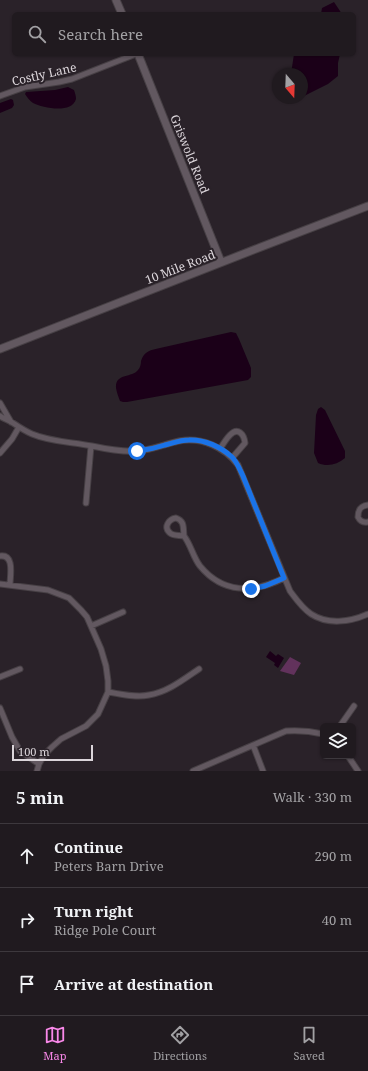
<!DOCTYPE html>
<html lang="en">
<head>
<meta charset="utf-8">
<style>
  :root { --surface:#201a1f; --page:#2d272c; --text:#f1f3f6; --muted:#a2a1a4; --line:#3d383d; --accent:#f988e9 }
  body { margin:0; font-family:"Noto Serif",serif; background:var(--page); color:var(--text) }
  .controls { position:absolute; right:12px; bottom:12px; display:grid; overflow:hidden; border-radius:6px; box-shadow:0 1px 3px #0004 }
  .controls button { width:36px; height:36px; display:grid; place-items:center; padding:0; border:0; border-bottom:1px solid var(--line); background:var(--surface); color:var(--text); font:20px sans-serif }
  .compass { position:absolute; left:272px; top:68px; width:36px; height:36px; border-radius:50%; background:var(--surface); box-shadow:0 1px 3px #0004; rotate:161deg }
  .scale { position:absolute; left:12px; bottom:10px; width:81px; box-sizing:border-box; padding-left:4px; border:2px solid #dbd5da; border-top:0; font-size:11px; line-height:14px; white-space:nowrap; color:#dbd5da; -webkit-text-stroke:3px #2a2229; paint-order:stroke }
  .stop { position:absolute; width:12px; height:12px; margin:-9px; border:3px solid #1a73e8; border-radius:50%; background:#fff }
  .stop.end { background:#1a73e8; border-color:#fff; box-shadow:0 1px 4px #0008 }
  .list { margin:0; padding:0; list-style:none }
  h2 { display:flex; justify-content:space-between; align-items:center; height:52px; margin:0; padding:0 16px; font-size:17px }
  h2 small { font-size:13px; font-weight:400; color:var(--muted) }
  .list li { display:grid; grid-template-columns:26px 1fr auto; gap:12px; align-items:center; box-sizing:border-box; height:64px; padding:0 16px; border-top:1px solid var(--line) }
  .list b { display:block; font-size:15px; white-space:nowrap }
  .list p { margin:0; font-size:13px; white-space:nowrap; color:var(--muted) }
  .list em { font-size:13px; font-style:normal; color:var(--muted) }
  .icon { flex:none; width:22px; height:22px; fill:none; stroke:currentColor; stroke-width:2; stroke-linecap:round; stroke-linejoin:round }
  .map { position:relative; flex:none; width:368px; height:771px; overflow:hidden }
  .search { position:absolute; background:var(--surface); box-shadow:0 1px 3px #0004; left:12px; right:12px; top:12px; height:44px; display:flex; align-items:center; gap:10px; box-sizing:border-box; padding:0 14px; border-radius:6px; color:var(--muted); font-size:15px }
  .sheet { height:244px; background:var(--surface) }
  nav { display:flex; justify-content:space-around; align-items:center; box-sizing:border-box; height:56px; border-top:1px solid var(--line); background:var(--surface); font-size:11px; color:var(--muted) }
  nav a { display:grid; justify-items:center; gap:2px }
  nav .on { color:var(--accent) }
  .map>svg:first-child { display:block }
  .green { fill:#62325c }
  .water { fill:#1b0018 }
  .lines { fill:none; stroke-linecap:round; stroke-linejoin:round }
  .street-casing { stroke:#474045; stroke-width:7 }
  .secondary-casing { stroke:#474045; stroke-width:9 }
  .street { stroke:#625860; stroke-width:5 }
  .secondary { stroke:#625860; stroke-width:7 }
  .route { stroke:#1a73e8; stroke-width:5 }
  .labels { text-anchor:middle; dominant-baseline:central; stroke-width:4; stroke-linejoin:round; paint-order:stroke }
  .street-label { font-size:12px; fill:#dbd5da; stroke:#2a2229 }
</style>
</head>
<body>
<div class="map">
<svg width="368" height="771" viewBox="0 0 368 771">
  <rect width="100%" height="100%" fill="#2a2229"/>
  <path class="green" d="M290 657 301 663 294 675 280 671Z"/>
  <path class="water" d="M334 2 342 14H321L322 8Z
    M294 54H340L338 63V76L328 84 302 97V74H291Z
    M68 87 74 90C75 93 76 96 76 99 72 114 43 108 33 103 30 101 27 97 25 94L26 92 55 90Z
    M11 99 13 100 14 105 12 108 0 113V103Z
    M231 332 236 333 239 339 251 368V377L248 380 127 402H123L120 401C118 396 117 393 116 388 115 373 132 378 138 370 140 368 141 364 141 361 144 351 151 350 160 348Z
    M321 407 325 410 345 451V458C337 465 327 467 318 463L314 453 316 415 318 409Z
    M270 651 276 656 278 654 284 658 278 668 274 665 275 663 266 657Z"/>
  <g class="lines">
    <defs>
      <path id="street" d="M0 96 25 87 59 82 72 79 136 54
        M0 403 11 422
        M0 416C4 419 9 420 13 423 19 427 25 431 32 434 51 442 72 442 92 446 106 449 122 452 137 451 152 450 165 444 179 441 202 437 224 447 238 465L290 591C296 599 302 608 311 614 328 625 350 622 368 614
        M220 449C223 444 226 439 230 435 238 427 244 434 245 443L232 458
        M0 453 12 439 19 427
        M86 503 91 446
        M368 505C360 506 358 510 358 517 360 521 363 523 368 522
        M176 518C185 521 183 528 184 536 179 535 173 536 170 533 163 527 169 519 176 518Z
        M184 536C191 545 193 557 200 566 223 594 254 593 284 578
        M0 556C15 554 10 576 10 585
        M0 584 48 590 69 598 81 610 87 617 101 649 106 666 108 681V692L98 714 86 726 61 739 52 747 44 755 39 764 37 771
        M91 626 123 612
        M0 677 20 669
        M108 692C121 694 136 698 149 695 168 692 184 679 199 669
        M0 708 12 737 20 751 39 764
        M340 726 354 706
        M253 745 263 771
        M348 756 358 771
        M193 771 286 731C299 730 310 731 323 734"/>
      <path id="secondary" d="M116 0 122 14
        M138 54 221 262
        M0 349 261 247 368 206"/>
    </defs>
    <use href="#street" class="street-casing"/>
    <use href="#secondary" class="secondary-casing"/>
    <use href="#street" class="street"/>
    <use href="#secondary" class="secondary"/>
  </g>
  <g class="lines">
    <path class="route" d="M137 451C147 450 156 448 165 445 173 443 181 440 189 440 204 439 221 447 232 457 237 462 240 470 243 476L284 578 265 586 251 589"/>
  </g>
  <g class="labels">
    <g class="street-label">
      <text transform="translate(44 74) rotate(-13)">Costly Lane</text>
      <text transform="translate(190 154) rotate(68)">Griswold Road</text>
      <text transform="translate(180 267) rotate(-21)">10 Mile Road</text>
    </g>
  </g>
</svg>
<div class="controls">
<button><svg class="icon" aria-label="layers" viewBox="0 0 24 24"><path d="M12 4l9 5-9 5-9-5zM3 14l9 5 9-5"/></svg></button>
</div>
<svg class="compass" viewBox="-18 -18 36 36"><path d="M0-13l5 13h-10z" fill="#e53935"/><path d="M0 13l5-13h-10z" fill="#a2a1a4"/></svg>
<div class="scale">100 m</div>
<div class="stop" style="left:137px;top:451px"></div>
<div class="stop end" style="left:251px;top:589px"></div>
<div class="search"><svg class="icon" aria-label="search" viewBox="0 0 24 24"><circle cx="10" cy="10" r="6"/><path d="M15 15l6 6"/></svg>Search here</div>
</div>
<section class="sheet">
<h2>5 min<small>Walk · 330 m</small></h2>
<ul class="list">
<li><svg class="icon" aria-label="ahead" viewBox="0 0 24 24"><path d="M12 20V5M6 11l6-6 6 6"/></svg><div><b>Continue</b><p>Peters Barn Drive</p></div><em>290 m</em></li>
<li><svg class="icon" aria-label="right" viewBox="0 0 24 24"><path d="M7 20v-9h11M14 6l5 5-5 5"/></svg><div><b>Turn right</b><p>Ridge Pole Court</p></div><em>40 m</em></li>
<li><svg class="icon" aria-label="arrive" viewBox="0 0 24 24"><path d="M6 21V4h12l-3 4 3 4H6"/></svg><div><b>Arrive at destination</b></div></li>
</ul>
</section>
<nav>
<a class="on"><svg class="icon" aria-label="map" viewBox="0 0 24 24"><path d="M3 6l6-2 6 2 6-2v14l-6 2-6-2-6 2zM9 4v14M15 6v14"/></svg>Map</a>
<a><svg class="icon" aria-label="directions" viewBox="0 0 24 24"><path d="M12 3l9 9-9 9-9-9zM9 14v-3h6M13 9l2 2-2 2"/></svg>Directions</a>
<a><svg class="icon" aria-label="saved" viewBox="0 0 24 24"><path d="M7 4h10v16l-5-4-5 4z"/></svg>Saved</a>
</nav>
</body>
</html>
